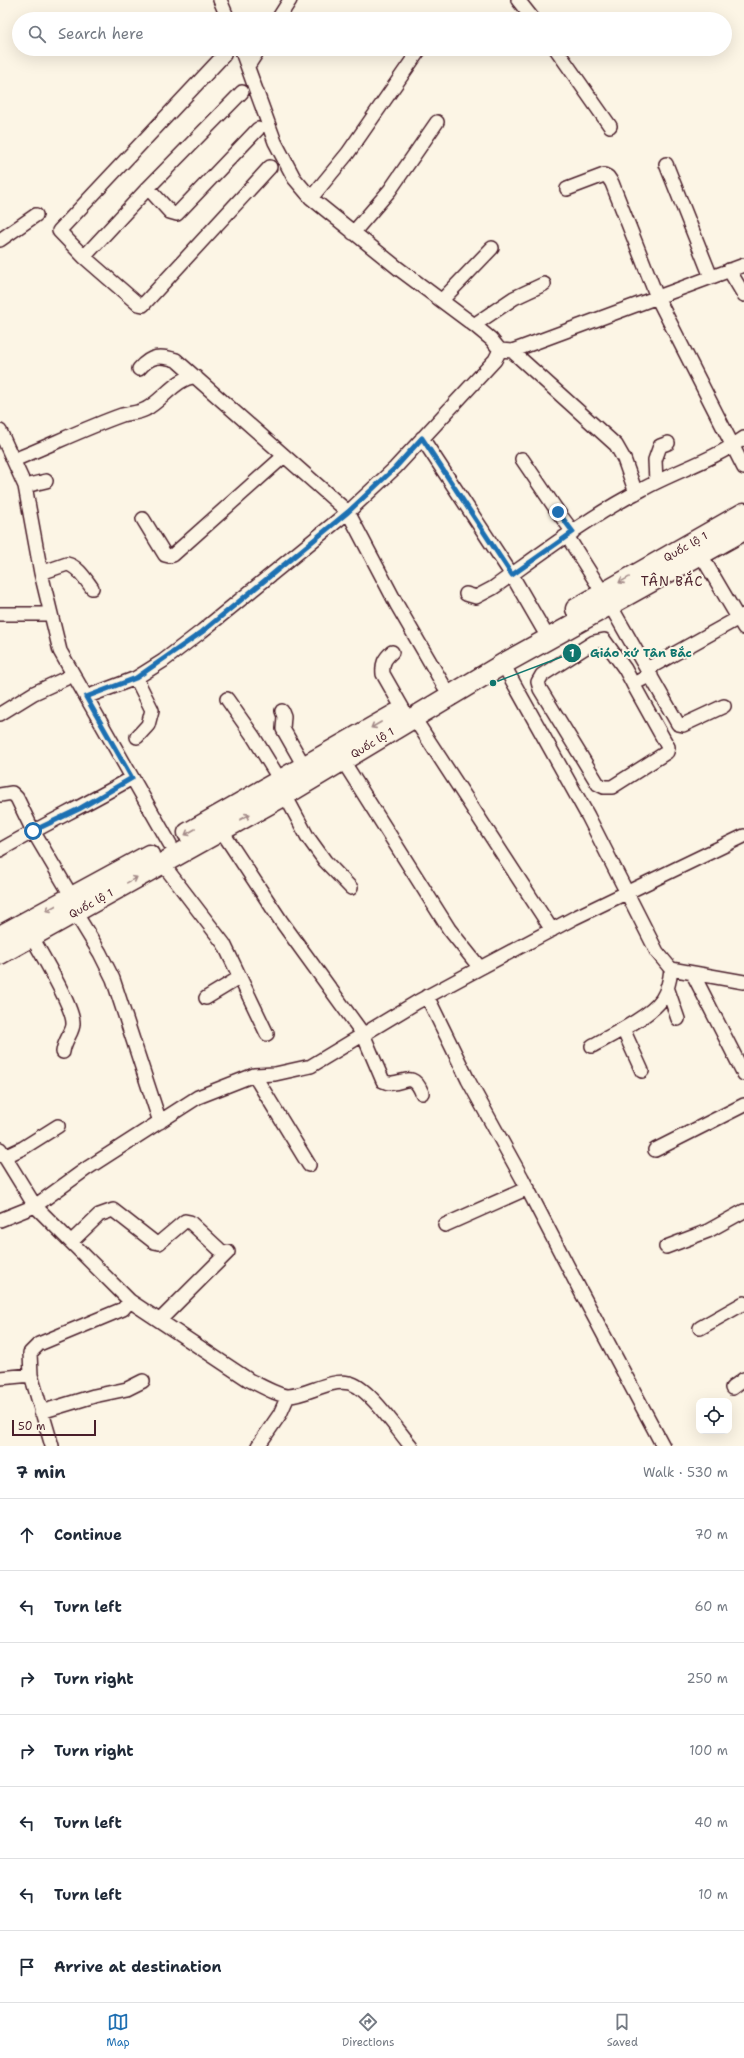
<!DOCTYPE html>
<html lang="en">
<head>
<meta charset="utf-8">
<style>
  :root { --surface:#fff; --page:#f2f2f3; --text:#1f2937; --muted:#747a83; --line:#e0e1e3; --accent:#1f6fb2 }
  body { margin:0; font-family:"Shantell Sans",sans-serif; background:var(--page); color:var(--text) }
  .controls { position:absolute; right:12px; bottom:12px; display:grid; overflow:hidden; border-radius:8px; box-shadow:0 4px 16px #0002 }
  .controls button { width:36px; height:36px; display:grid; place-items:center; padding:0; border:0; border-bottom:1px solid var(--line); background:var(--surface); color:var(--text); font:20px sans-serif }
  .scale { position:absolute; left:12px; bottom:10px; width:84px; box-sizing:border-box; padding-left:4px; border:2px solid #4a1f2b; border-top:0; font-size:11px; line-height:14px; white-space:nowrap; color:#4a1f2b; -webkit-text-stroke:3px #fcf5e5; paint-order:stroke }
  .stop { position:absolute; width:12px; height:12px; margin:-9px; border:3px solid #1f6fb2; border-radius:50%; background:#fff }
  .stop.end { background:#1f6fb2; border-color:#fff; box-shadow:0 1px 4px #0008 }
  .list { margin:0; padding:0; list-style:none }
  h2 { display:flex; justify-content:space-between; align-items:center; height:52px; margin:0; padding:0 16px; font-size:17px }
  h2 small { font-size:13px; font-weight:400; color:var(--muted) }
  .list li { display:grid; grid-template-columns:26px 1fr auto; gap:12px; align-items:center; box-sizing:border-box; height:72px; padding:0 16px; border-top:1px solid var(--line) }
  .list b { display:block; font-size:15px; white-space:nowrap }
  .list em { font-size:13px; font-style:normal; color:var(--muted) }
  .icon { flex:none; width:22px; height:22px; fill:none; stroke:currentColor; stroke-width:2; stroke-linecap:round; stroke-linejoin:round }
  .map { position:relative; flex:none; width:744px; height:1446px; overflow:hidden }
  .search { position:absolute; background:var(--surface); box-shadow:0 4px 16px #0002; left:12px; right:12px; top:12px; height:44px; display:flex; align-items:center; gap:10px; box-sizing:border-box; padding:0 14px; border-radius:22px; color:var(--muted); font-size:15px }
  .sheet { height:556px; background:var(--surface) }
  nav { display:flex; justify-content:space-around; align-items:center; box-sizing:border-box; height:56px; border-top:1px solid var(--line); background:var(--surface); font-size:11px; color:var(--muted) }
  nav a { display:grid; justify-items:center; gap:2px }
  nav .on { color:var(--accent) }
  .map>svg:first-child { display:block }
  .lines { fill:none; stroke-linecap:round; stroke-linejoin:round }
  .minor-casing { stroke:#4a1f2b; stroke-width:16 }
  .highway-casing { stroke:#4a1f2b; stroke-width:23 }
  .minor { stroke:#fcf5e5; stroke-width:13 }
  .highway { stroke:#fcf5e5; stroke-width:20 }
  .oneway { stroke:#a38a88 }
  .route { stroke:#1f6fb2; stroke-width:5 }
  .labels { text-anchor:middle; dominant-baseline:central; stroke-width:4; stroke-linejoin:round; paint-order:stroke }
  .street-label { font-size:11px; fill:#4a1f2b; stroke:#fcf5e5 }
  .quarter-label { font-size:13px; letter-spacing:1px; fill:#4a1f2b; stroke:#fcf5e5 }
  .leader { fill:none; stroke:#0f766e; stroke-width:1.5 }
  .callout-dot { fill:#0f766e; stroke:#fcf5e5; stroke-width:1.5 }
  .mark-label { font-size:12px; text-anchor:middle; font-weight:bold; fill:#fff }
  .callout-label { font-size:12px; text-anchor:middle; font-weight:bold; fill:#0f766e; stroke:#fcf5e5; stroke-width:4; stroke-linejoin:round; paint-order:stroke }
</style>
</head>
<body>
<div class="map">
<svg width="744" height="1446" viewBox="0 0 744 1446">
  <rect width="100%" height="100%" fill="#fcf5e5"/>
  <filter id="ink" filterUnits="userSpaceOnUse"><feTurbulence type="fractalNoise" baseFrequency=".025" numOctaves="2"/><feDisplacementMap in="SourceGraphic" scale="8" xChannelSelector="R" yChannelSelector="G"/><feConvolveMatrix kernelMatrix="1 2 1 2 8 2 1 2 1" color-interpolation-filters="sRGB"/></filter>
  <g filter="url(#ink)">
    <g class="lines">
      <defs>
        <path id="minor" d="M220 0 228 19
          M518 0 533 19
          M278 19 290 0
          M556 49 610 126
          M224 55 59 231 84 257 138 304 143 305 270 167
          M248 66 259 49
          M666 164 711 277
          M148 188 170 212 177 214 258 129
          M567 189 604 175 608 177 612 183 657 297 744 468
          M311 198 348 153 420 49
          M353 233 390 190 437 122
          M0 240 36 215
          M84 257 148 188 242 92
          M729 270 744 295
          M442 300 492 248
          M474 325 514 298 544 284
          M500 350 512 351 744 265
          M512 351 616 445 624 459 636 493
          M139 369C151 355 160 355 176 360L348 512 397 605 444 686
          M0 431 25 486 41 573 60 651 170 844
          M422 438 510 572 543 629
          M21 457C55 443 88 427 122 415 130 413 139 413 146 409 162 401 178 376 196 377
          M522 459 558 512 573 532
          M656 482 655 460 660 446 668 443
          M25 486 46 481
          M143 519 165 555 169 556 173 555 284 456
          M567 536 603 593
          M701 555 744 628
          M41 573 67 564C78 566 86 580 92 588
          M466 594 476 597 493 588C542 553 590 516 643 489 676 471 713 460 744 438
          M610 605 678 724 683 725 724 706
          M0 614H51
          M392 652C384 659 382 664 383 674L403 709
          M503 664 588 816 657 952 671 969 744 982
          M647 669 744 615
          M136 678 152 710 148 725 137 737
          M633 684 668 747 667 752 612 787H604L598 784 540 689 538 682 542 675 594 642 604 640 625 669 633 684 651 675
          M86 697 136 678 163 661 202 631 348 512 395 468 495 360 500 350 491 339 474 325 399 269 311 198 294 178 275 142 241 49
          M227 699 253 736 280 780
          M282 711 284 716 283 729 304 766
          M0 714 34 693 73 675
          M414 718 552 930
          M343 761 449 929 480 968
          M0 795 12 793 17 798 33 831 72 897
          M285 795 307 836 325 861 351 888
          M221 830 281 921 363 1034 383 1081C400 1090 411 1066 422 1093
          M0 850C43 825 89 803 132 778
          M162 863 224 944 267 1034
          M75 912 100 953 113 979 160 1122
          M32 937C41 954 73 1006 73 1023 74 1031 64 1040 63 1052
          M693 974 744 1074
          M667 987 678 1019
          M427 996 468 1080 522 1178 581 1292 663 1446
          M206 998 239 978
          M623 1029 642 1071
          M592 1046C610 1036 651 1016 662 999 668 990 670 979 671 969
          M254 1075 309 1165
          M0 1149 35 1206 130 1301 249 1380C258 1384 280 1397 289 1396 308 1395 329 1379 349 1383 368 1386 398 1431 411 1446
          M655 1150 744 1105
          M4 1157 23 1148 58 1126
          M0 1220 35 1206 86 1169 198 1097 254 1075 275 1074 311 1066 417 1002 480 968 574 918 744 836
          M445 1225 528 1188
          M71 1242 99 1215 113 1210 154 1242 159 1243 185 1221 190 1222 219 1249
          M666 1247 708 1231 744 1211
          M160 1320 228 1252
          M700 1328 744 1303
          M0 1378 31 1375
          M732 1388 744 1379
          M41 1412 94 1396 127 1389 143 1381
          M52 1446 31 1375 30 1353 39 1344 123 1309 130 1301
          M258 1446 280 1414 288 1396"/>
        <g id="highway">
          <path id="s1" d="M576 609 744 513"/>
          <path d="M188 833 396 714"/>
          <path d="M0 936 149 855"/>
          <path id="s2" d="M0 954 285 795 503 664 744 530"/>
        </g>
      </defs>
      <use href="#minor" class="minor-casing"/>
      <use href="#highway" class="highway-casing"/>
      <use href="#minor" class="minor"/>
      <use href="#highway" class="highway"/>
    </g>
    <defs><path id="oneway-shaft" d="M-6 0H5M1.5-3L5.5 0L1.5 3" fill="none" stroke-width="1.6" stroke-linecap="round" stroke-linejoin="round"/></defs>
    <g class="oneway">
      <use href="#oneway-shaft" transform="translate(624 580) rotate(151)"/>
      <use href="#oneway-shaft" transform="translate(376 725) rotate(150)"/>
      <use href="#oneway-shaft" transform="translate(245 817) rotate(-29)"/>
      <use href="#oneway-shaft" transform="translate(190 832) rotate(150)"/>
      <use href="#oneway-shaft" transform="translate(132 880) rotate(-29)"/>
      <use href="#oneway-shaft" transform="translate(51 908) rotate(152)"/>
    </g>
  </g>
  <g class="lines" filter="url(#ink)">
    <path class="route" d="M33 831 79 809 132 778 86 697 136 678 202 632 348 512 395 468 422 438 512 575 573 532 558 512"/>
  </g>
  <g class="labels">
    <g class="street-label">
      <text stroke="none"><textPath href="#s1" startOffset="126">Quốc lộ 1</textPath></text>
      <text stroke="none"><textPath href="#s2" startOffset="428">Quốc lộ 1</textPath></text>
      <text stroke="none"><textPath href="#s2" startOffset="104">Quốc lộ 1</textPath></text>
    </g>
    <g class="quarter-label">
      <text x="672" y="581">TÂN BẮC</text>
    </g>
  </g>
  <path class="leader" d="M493 683L572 653"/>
  <g class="callout-dot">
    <circle cx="493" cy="683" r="4"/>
    <circle cx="572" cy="653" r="10"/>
  </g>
  <g class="mark-label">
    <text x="572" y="657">1</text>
  </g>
  <g class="callout-label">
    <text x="641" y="657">Giáo xứ Tân Bắc</text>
  </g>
</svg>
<div class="controls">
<button><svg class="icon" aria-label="locate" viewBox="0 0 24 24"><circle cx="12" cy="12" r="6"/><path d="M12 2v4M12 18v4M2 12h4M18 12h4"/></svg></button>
</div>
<div class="scale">50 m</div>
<div class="stop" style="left:33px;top:831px"></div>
<div class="stop end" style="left:558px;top:512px"></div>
<div class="search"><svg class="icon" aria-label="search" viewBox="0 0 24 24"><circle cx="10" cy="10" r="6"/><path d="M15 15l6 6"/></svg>Search here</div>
</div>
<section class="sheet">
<h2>7 min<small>Walk · 530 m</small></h2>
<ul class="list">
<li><svg class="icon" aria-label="ahead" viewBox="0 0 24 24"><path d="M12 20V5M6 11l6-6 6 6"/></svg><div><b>Continue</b></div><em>70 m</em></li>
<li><svg class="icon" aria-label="left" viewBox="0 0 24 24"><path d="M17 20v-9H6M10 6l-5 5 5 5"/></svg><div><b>Turn left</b></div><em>60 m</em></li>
<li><svg class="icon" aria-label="right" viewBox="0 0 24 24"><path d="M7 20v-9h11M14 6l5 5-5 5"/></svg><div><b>Turn right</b></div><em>250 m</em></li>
<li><svg class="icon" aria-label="right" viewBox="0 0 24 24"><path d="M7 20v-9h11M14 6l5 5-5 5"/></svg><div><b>Turn right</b></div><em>100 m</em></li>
<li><svg class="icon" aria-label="left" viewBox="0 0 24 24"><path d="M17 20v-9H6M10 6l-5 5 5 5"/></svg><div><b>Turn left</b></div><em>40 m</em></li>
<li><svg class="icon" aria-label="left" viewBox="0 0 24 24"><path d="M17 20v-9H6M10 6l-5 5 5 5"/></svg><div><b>Turn left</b></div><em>10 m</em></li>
<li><svg class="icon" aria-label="arrive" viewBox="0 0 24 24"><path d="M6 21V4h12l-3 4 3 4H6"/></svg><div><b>Arrive at destination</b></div></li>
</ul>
</section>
<nav>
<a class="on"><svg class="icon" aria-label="map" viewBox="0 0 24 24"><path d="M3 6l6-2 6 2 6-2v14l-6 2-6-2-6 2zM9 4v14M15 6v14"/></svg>Map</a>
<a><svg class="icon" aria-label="directions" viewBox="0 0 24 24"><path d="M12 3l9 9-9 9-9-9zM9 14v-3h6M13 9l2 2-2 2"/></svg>Directions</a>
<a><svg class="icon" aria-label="saved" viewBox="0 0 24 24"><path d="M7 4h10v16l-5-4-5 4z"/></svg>Saved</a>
</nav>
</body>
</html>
